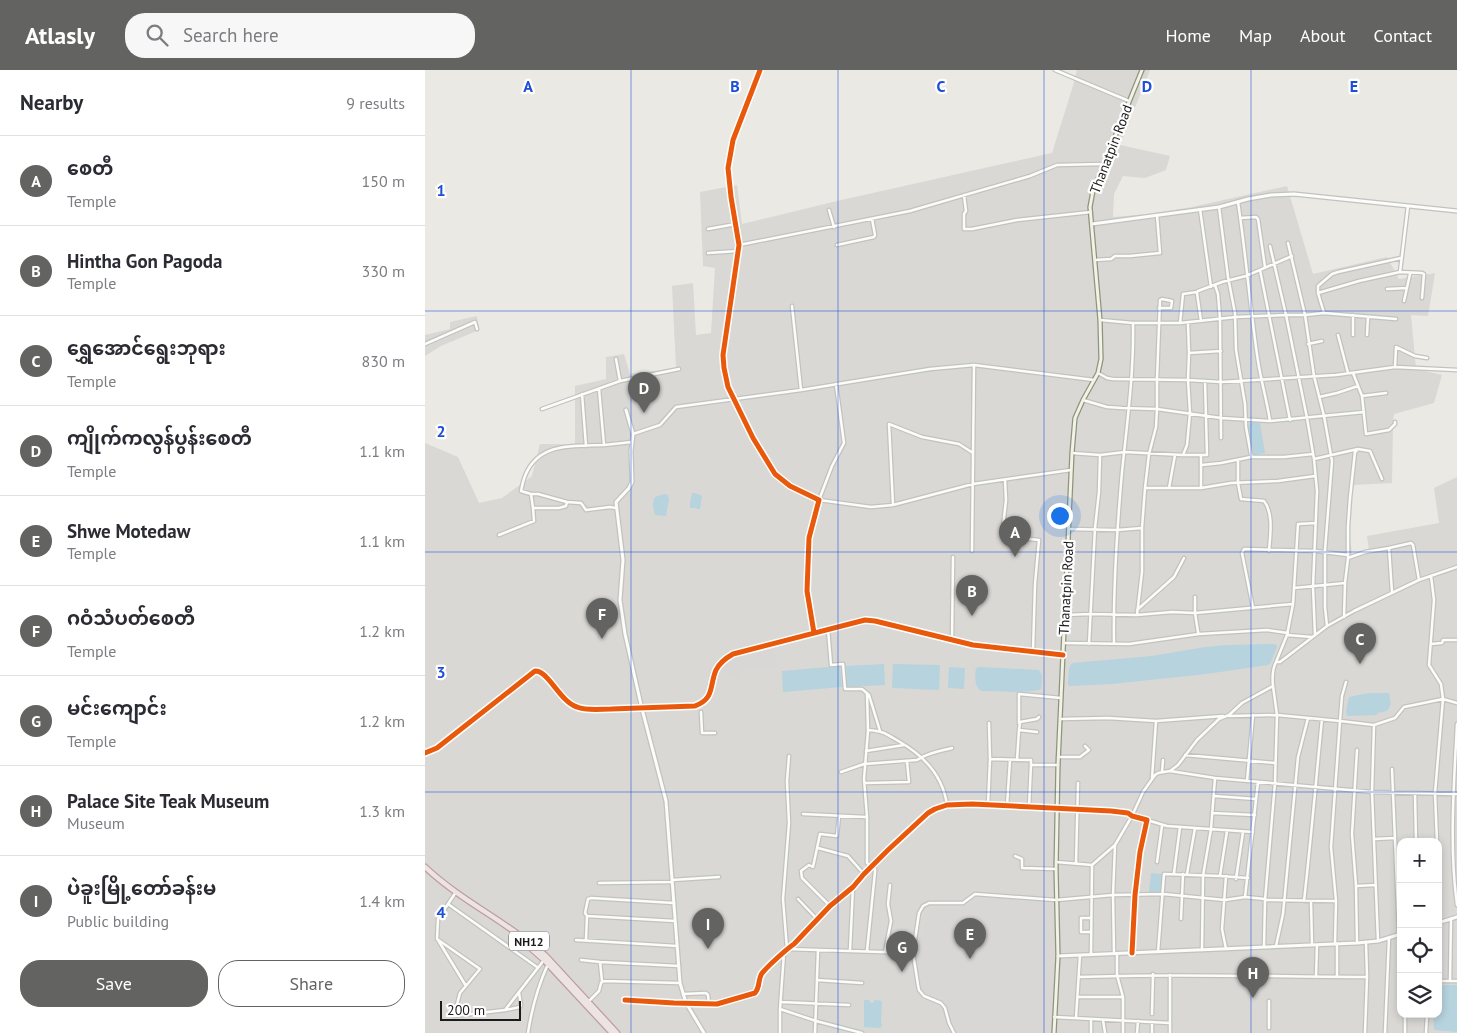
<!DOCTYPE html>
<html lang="en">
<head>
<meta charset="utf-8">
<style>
  :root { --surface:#fff; --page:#f7f7f7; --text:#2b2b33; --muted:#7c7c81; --line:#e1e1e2; --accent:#636361 }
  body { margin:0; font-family:"PT Sans","Noto Sans Myanmar",sans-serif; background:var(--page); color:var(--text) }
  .controls { position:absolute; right:15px; bottom:15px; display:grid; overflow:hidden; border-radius:10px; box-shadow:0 2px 8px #0003 }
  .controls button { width:45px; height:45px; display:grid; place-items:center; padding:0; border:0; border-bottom:1px solid var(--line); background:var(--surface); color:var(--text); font:25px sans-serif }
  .scale { position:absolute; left:15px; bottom:12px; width:81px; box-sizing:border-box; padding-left:5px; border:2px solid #1b1b1b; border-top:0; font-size:14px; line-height:18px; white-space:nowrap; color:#1b1b1b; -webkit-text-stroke:4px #fff; paint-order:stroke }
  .you { position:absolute; left:634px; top:445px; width:18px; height:18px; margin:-12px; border:4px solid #fff; border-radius:50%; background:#1a73e8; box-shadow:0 0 0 8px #1a73e833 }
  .badge { display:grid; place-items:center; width:32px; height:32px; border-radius:50%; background:var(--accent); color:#fff; font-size:16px; font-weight:700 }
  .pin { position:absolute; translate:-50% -41px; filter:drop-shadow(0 1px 2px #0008) }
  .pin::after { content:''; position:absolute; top:26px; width:18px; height:15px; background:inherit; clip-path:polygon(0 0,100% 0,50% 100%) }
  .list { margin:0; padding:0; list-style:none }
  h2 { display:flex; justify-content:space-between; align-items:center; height:65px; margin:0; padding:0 20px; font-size:21px }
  h2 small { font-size:16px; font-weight:400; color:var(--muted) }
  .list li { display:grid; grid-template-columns:32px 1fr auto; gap:15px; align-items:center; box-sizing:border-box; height:90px; padding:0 20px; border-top:1px solid var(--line) }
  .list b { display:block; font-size:19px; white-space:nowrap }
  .list p { margin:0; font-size:16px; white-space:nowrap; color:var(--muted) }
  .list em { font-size:16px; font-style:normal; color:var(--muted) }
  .actions { display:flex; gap:10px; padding:15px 20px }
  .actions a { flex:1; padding:11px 0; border:1px solid var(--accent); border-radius:20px; text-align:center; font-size:18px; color:var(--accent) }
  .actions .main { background:var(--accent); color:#fff }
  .icon { flex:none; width:28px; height:28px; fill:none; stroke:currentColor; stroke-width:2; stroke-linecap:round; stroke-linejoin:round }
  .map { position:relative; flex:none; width:1032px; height:963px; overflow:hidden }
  header { display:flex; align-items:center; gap:30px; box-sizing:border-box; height:70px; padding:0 25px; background:var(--accent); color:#fff }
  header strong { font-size:24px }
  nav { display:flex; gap:28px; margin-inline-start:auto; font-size:18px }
  .search { width:350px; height:45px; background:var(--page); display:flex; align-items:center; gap:12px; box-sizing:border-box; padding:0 18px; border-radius:20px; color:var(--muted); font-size:19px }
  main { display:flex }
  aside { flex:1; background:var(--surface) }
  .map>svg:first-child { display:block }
  .residential { fill:#d9d8d5; fill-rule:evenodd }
  .religious { fill:#d8d7d5 }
  .water { fill:#b6d3de }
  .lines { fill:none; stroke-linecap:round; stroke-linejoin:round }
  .minor-casing { stroke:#c2c2bf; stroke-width:5 }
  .tertiary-casing { stroke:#c2c2bf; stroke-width:5.5 }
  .secondary-casing { stroke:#90947b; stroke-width:5.5 }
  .trunk-casing { stroke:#c09ba2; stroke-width:7 }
  .minor { stroke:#fcfcfb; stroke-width:2.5 }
  .tertiary { stroke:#fcfcfb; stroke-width:3 }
  .secondary { stroke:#f1f2e8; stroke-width:3 }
  .trunk { stroke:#ece4e0; stroke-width:4.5 }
  .cycleway-casing { stroke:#fff; stroke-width:8 }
  .cycleway { stroke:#e8590c; stroke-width:5 }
  .grid { fill:none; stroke:#1d4ed8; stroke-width:1; stroke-opacity:0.55 }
  .labels { text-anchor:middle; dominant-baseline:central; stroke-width:4.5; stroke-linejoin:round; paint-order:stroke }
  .shield { fill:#fff; stroke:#5f5f5f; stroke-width:1 }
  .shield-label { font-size:12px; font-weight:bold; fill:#1b1b1b }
  .street-label { font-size:14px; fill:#1b1b1b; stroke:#fff }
  .grid-label { font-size:16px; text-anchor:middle; font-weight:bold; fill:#1d4ed8; stroke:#fff; stroke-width:4.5; stroke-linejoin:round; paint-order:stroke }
</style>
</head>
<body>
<header>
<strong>Atlasly</strong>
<div class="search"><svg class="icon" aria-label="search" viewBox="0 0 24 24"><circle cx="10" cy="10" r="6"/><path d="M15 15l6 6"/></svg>Search here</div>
<nav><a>Home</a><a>Map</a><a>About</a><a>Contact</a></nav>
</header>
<main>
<aside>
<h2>Nearby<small>9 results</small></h2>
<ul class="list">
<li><span class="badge">A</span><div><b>စေတီ</b><p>Temple</p></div><em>150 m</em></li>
<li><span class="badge">B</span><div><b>Hintha Gon Pagoda</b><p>Temple</p></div><em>330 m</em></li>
<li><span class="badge">C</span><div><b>ရွှေအောင်ရွေးဘုရား</b><p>Temple</p></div><em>830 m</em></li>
<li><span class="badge">D</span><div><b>ကျိုက်ကလွန်ပွန်းစေတီ</b><p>Temple</p></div><em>1.1 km</em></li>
<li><span class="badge">E</span><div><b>Shwe Motedaw</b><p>Temple</p></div><em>1.1 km</em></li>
<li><span class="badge">F</span><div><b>ဂဝံသံပတ်စေတီ</b><p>Temple</p></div><em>1.2 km</em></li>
<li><span class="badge">G</span><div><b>မင်းကျောင်း</b><p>Temple</p></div><em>1.2 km</em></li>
<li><span class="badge">H</span><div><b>Palace Site Teak Museum</b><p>Museum</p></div><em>1.3 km</em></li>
<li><span class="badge">I</span><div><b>ပဲခူးမြို့တော်ခန်းမ</b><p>Public building</p></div><em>1.4 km</em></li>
</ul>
<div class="actions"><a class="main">Save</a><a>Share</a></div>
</aside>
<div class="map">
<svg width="1032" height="963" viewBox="0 0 1032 963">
  <rect width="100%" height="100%" fill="#eae9e3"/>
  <path class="residential" d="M652 0H725L695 75 745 86 741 100 720 108 698 106 689 124 688 147 724 144 767 137 862 116 888 204 962 187 974 209 1010 203 1003 246 986 245 991 299 1017 305 1009 333 969 344 968 351 967 413 928 415 923 453 927 484 944 480 942 466 1014 453 1009 418 1032 407V963H0V373L33 387 54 433 77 428 107 406 115 374H150V316L181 309V287L199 284 205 304 251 298 247 216 268 213 271 265 286 263 290 198 278 196 275 122 312 115 317 154 412 131 627 83 647 19ZM976 772H1013V944H976Z
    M52 246 54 260 16 276 0 286V265L25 259V252Z"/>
  <path class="religious" d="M349 577 353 595 352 598 317 600 314 607 295 600 299 594 312 586Z
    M568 827 630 831 632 882 627 963H532L525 949 520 934 503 926 496 918 491 885 497 863 505 841 538 837Z"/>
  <path class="water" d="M829 352 835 353 840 383 829 385 823 357 825 353Z
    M267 423H270L277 426 275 439H272L271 438H265V432Z
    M240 424 243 425 244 429 241 446 230 445C228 439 227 432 230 427Z
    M849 574 852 575V577L845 594 843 595 781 604 687 614 645 616 643 615 644 598 647 593 727 586 780 577 802 575Z
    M459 594 460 615 422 617 421 596Z
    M468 594 515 595 514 620 467 618Z
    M415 596 417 617 358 622 357 601Z
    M524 597 540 598 539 619 523 618Z
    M555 597 614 600 617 606 616 619C605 624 569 621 556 621 549 615 550 606 551 598Z
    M944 623H964L966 634 962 641 952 643V645L922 646 921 641 924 627Z
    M726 803 737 804 735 822H725L724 821Z
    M1021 915H1032V962L1009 960 1008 944H1013V916Z
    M439 930H444L446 933 449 932V930L457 931 456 953 457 956 455 958 439 957Z"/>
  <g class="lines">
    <defs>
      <path id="minor" d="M335 0 308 70 303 98 306 127 314 175 298 285 299 298 303 317 328 368 350 404 365 416 394 430 384 468 382 521 389 563
        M630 0 704 31
        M539 125 541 141 539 144V159H547L592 150 666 142
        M813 132C821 185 825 238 833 291 836 311 842 331 845 351
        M794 137 803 207 810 243 811 280 820 334 821 357 826 385 827 387H859L888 384
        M775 139 786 217
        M404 140 409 157
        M815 148 831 147 833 149 840 197
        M283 159 311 154
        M863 173 880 245 889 306 899 346 907 391 900 480V537L902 556
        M314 175 485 141 605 106 632 95 679 94
        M412 175 449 167 450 165 447 149
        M845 176 861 245 882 348 889 389 892 421 888 517 890 565
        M283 183 313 181
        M670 190 686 189 690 186H705L735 183 732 145
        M835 200 865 350
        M975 202 997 203 999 204 997 228
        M790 215 793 224 795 249 796 368
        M962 219 982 218
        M772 223 776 251
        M893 223 934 211 975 202 983 136
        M979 231 985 204
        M367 236 376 320
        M899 243 893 223V216L907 204 913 202 976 188
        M928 245V265
        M675 250 708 253H755L811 247 861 245H880L899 243 971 249
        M755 253 758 224 772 222 773 221 797 212 821 206 867 186
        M913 265 923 303
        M942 265 943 247
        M0 274 50 252 52 259
        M883 274 897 271
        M764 283 796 281
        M191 289 195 311
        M970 297 971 277 990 286 1002 288
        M673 303 682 308 688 309 763 310 796 312 911 305 970 297 1032 300
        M928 303 937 326 941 364 964 360 970 354V352
        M411 314 419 373 407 396 394 430 446 437 468 435 548 414 646 400
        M157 324 161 376
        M937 326 961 323
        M894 327 912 323 933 316
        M658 330 682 337 697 338 732 339 796 348 845 351 939 342
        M117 339 195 311 254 299
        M208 364 235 355 251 337 376 320 505 299 549 295
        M179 375 207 372
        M647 383 675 385 700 382 758 385H782L780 311
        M758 385 762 375 765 343 763 310 764 283 763 253
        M889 389 933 379 945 381 957 409
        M813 390V413L816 429 839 431C849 444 845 466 844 481
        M777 395 796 393 826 387
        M580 410 581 430 577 466 614 470 610 514 608 581
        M720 418H776V386
        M744 418 750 385
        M776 418 806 413 853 411 890 406
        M106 424H113L142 432
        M468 435 464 354 497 367 534 374 548 383
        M108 438 106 424 96 421C97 416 98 411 100 406 113 372 149 376 179 375L174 319
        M644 459 692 460 717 458
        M74 465 109 451 108 438H134L141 436 142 432 156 433 161 440 185 437 191 438
        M964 478 986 473 988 475 994 510
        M547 481 549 295 669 310
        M923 488 940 482 964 478 967 522
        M1006 506 1009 530 1004 595 1016 614 1018 629 1010 723 1012 772
        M869 518 920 513
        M770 527V543L773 562 774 564 842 560 863 563
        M828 538 817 483 819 479 890 481 923 485
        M712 540 749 507 759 488
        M640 545 665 544 712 545 747 542 770 543 868 534
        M712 545 717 502V458L720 418 724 384 731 357 732 339V309L735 230 737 229 747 231 746 238H734
        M919 547 920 513 923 488V456L925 428 930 382 933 379
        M403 559 406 595 418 594 420 619H437L444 625 455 661
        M862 565 887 567
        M527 571 528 487
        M639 573 704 574 774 564
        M664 574 670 458 674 422 675 385
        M689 574C688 516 692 459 697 402 702 353 709 303 708 253
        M1006 574 1017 573 1018 570H1032
        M851 592 862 565 868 534 873 454 891 453
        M442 623 443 661 439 709 442 747V793L450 799V802L442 881
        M276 642 277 663H290
        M804 646 852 645 915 651 917 626 921 612
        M635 649 683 648 731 651 798 646
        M594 653V624L636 628
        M1032 654C1029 712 1024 777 1032 835
        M949 655 947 722 953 871
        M443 660C459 661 461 664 475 672 499 686 518 706 522 735
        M594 660 595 652 612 649 614 647
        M441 681 479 675
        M0 683 12 678 110 601C123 600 135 632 152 637 162 641 175 639 186 639 214 638 242 637 270 636 290 628 284 617 291 600 295 592 301 588 308 584L440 550 450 551 548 575 638 585
        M760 685 850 693
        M364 686 362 711 364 753 358 829 362 879 488 883
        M633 687H655L664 680 660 676
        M565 689 606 690V695H633
        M592 690 594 660 612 662
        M967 699 974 864
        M745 701 790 708 947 722 1032 724
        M416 702 439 694 492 690C502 683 515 681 527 678
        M737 702 738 690
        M727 708 731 651
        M822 711 828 645
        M440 713 484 712 482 691
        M990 723 991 772
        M789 726 831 729
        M563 735 565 689 564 653
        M582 736 585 690
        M604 737 606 695
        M787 743 830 745
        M378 744 441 747
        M722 750 742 756 828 762
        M802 761 795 806 823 808
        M949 769 970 768
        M393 778 423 786 439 804
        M590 786 597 789V798L631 799
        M631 792 667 795
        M732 792 737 756
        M651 793 653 713
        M749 803 755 757
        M762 804 770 758
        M801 806 797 859 801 879
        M811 809 818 762
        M247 810 294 807
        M174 813 247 812
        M931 816 951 815
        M31 822 13 849 12 869 55 899 35 923 29 946 80 940 119 890
        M820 827 833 712
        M373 829 393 850
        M840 830 911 831
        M879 831C886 770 891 710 897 649
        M886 831 887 875
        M249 833 166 828 163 829 160 843 162 846 250 851
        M23 834 112 897
        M405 836 377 808 376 801 384 795 388 797 395 764 412 766 414 746
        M665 848H656V862H666
        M756 849 758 804
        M13 870 41 916
        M151 870 252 876
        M161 870 162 846
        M932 873 931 816 927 764 932 680
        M910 874 911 831 906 777 915 651 949 655 970 648 979 637 1018 629 1032 633
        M839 876 840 830 850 713 852 645 848 616
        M851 876 858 844 873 687 883 648
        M425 880 428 817
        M777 880 778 806 786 759 790 708
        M460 882 466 851 463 834 465 815
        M733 882 739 804 795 806
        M666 884 667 795 690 775 707 746 718 722 730 705 733 703 745 701 753 695 772 670 794 649 804 645 817 633 848 616C847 607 847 600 851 592H855L902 556 929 541 994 510 1032 497
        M689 884 688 825 690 775
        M692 884V905L698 927V963
        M156 890 175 892 254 896
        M175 892 177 911
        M654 907C750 903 846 907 942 907
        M891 907 892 875
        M912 907V874
        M392 910 437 913
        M1013 911H1032
        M1025 911 1026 849
        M258 924 281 923 283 925 284 934
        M653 927H698
        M200 930 249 933 292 934 330 923C335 917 333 911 336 905 339 899 363 878 369 874L405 836 428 817 439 804 463 780 503 743 510 739 522 735 547 734 686 741 703 743 707 746 722 750 715 782 710 825 707 883
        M163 932 174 921 176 913 178 911 255 913
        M356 932 424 935
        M355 939 391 951 437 963
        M80 940 95 937 96 935 94 923
        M727 944 728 904
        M629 947 745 953
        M651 948 655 885
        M678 950 680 963
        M727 952V963
        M844 958V931
        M103 963C107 937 112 918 123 894
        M355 963V939L359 883
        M390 963 393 880
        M529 963 524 953 520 938 516 933 499 926 494 920 493 915 488 883 494 843 498 836 504 833H538L550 824 631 830 688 825 738 824 800 830 820 827 840 829
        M666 963V949
        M712 963 713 951
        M745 963V905
        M940 963 942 907 941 872
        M960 963 964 868
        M980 963V944
        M1001 963 1002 944"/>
      <path id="tertiary" d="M667 154 794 137 823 129 846 125 869 124 1032 141
        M201 340 208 364 206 381 207 412 204 418 191 432 198 490 195 530 200 564 217 639 241 731 255 913 261 933 279 963
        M1013 853 1032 847
        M633 886 932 873 953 871 976 864"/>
      <path id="secondary" d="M629 963 633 886 631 799 633 695 647 383 650 348 658 330 673 303 676 289 675 250 665 137 668 121 717 0"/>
      <path id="trunk" d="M0 797C37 832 85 853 122 887L192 963
        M93 867 119 890 187 963"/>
    </defs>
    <use href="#minor" class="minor-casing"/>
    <use href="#tertiary" class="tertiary-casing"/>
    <use href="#secondary" class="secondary-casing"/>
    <use href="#trunk" class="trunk-casing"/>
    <use href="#minor" class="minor"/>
    <use href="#tertiary" class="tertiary"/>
    <use href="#secondary" class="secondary"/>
    <use href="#trunk" class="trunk"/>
    <defs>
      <path id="cycleway" d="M335 0 308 70 303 98 306 127 314 175 298 285 299 298 303 317 328 368 350 404 365 416 394 430 384 468 382 521 389 563
        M0 683 12 678 110 601C123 600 135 632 152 637 162 641 175 639 186 639 214 638 242 637 270 636 290 628 284 617 291 600 295 592 301 588 308 584L440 550 450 551 548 575 638 585
        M200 930 249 933 292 934 330 923C335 917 333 911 336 905 339 899 363 878 369 874L405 836 428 817 439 804 463 780 503 743 510 739 522 735 547 734 686 741 703 743 707 746 722 750 715 782 710 825 707 883"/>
    </defs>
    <use href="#cycleway" class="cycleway-casing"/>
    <use href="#cycleway" class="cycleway"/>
  </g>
  <path class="grid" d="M206 0V963M413 0V963M619 0V963M826 0V963M0 241H1032M0 482H1032M0 722H1032"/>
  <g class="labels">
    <rect class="shield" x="84" y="861.5" width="40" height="19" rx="4"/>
    <g class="shield-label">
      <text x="104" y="871">NH12</text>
    </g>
    <g class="street-label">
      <text transform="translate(686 79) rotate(-69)">Thanatpin Road</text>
      <text transform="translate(641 518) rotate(-87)">Thanatpin Road</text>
    </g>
  </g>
  <g class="grid-label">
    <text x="103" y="22">A</text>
    <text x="310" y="22">B</text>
    <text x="516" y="22">C</text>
    <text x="722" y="22">D</text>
    <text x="929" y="22">E</text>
    <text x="16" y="126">1</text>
    <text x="16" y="367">2</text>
    <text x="16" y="608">3</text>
    <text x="16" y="848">4</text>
  </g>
</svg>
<div class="controls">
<button>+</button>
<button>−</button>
<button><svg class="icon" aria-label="locate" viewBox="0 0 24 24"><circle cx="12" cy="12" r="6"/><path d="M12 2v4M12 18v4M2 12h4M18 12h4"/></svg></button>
<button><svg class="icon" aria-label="layers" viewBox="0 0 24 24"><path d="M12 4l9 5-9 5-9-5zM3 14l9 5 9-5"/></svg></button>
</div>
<div class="scale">200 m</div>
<div class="you"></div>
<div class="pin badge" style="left:590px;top:487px">A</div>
<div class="pin badge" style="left:547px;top:546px">B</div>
<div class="pin badge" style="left:935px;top:594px">C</div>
<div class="pin badge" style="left:219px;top:343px">D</div>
<div class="pin badge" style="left:545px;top:889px">E</div>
<div class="pin badge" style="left:177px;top:569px">F</div>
<div class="pin badge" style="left:477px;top:902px">G</div>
<div class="pin badge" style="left:828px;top:928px">H</div>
<div class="pin badge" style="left:283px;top:879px">I</div>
</div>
</main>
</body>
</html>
